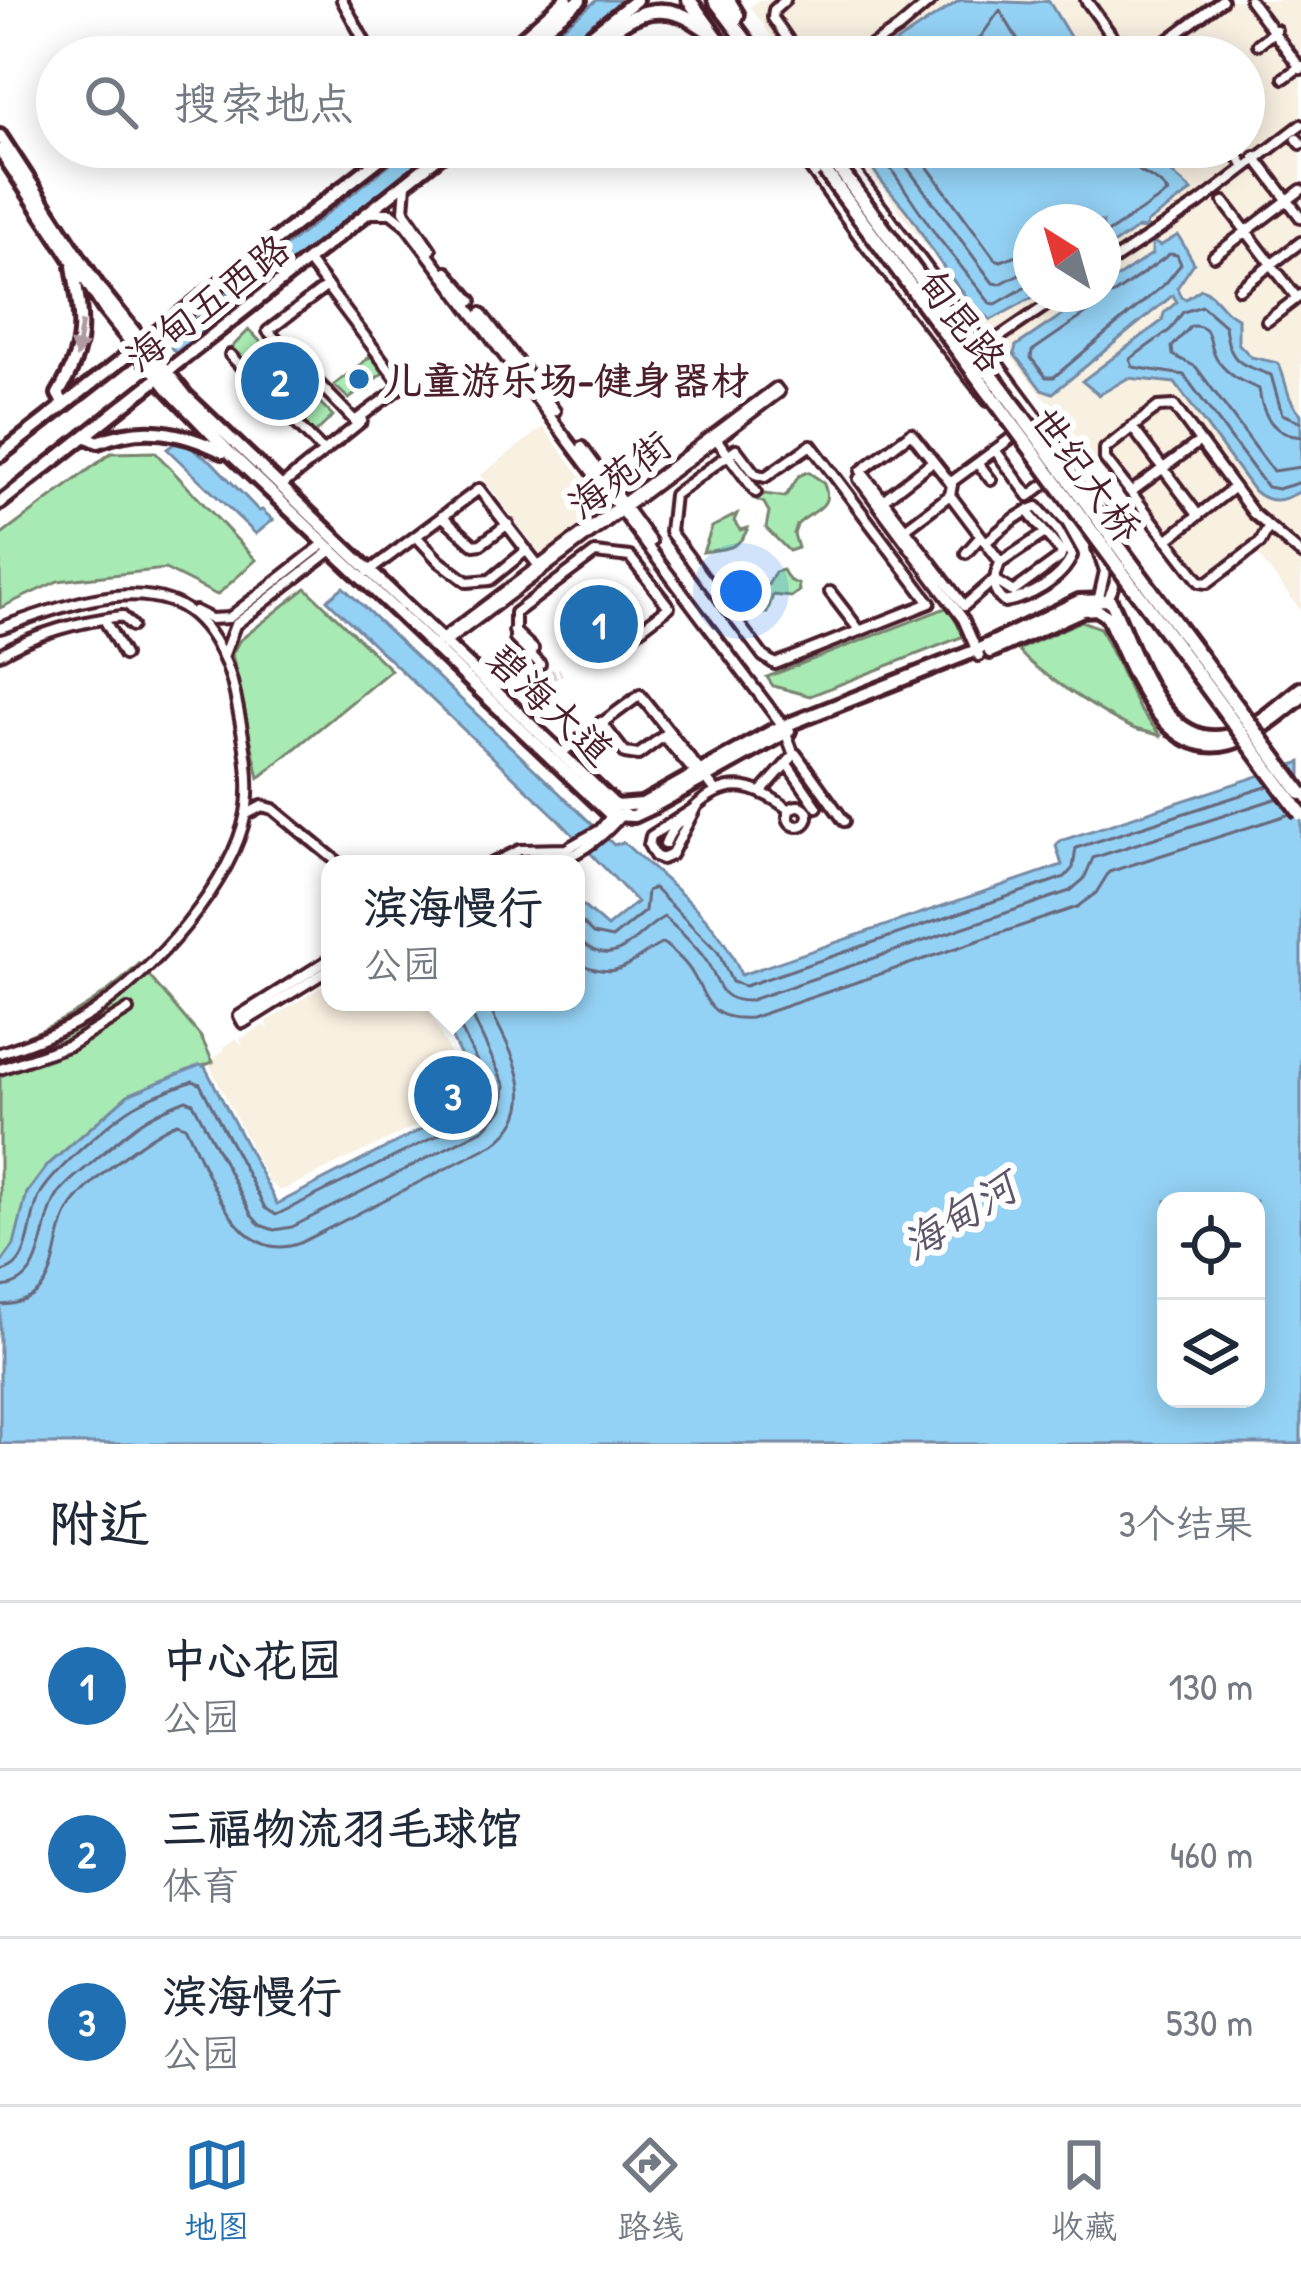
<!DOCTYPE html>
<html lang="zh">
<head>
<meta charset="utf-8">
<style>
  :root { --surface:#fff; --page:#f2f2f3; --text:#1f2937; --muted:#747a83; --line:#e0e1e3; --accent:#1f6fb2 }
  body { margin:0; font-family:"Patrick Hand","LXGW WenKai TC",sans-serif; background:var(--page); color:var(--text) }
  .controls { position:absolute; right:36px; bottom:36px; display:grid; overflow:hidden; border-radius:24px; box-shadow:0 6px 30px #0003 }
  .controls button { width:108px; height:108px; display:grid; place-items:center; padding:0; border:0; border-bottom:3px solid var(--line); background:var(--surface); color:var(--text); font:60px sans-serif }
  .compass { position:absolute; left:1013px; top:204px; width:108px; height:108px; border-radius:50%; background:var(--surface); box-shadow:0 6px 30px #0003; rotate:323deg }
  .you { position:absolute; left:741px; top:591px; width:42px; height:42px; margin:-30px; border:9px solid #fff; border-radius:50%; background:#1a73e8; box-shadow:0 0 0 18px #1a73e833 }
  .badge { display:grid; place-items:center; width:78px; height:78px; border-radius:50%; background:var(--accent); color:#fff; font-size:39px; font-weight:700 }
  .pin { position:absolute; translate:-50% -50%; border:6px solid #fff; box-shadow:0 3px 12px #0006 }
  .popup { position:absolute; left:321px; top:855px; width:264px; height:156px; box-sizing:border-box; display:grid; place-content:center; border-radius:24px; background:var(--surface); filter:drop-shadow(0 3px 9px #0005); font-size:39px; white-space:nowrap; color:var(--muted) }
  .popup b { font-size:45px; color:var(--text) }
  .popup::after { content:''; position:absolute; left:50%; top:100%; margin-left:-24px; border:24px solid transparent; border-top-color:var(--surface) }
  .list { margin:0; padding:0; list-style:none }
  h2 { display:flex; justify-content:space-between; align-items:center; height:156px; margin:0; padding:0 48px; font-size:51px }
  h2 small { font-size:39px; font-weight:400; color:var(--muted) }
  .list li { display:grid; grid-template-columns:78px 1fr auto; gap:36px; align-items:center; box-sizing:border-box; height:168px; padding:0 48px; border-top:3px solid var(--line) }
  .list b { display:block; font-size:45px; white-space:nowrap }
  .list p { margin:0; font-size:39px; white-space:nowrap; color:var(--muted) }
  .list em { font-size:39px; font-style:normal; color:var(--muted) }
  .icon { flex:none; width:66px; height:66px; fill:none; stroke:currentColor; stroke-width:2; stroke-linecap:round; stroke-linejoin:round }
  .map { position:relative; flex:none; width:1301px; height:1444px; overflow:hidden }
  .search { position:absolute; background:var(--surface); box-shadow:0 6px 30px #0003; left:36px; right:36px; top:36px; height:132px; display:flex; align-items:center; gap:30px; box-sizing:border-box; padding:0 42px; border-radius:66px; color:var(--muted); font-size:45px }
  .sheet { height:660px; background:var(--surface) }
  nav { display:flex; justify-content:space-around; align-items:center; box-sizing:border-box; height:168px; border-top:3px solid var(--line); background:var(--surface); font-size:33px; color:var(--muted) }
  nav a { display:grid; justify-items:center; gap:6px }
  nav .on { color:var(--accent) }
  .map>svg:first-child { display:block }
  .built { fill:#f8f0e1; fill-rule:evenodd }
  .green { fill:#a8eab3; stroke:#79846f; stroke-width:3 }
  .water { fill:#94d2f5; stroke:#768aa4; stroke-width:3; fill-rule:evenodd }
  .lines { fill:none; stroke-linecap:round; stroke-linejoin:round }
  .shore { stroke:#68677c; stroke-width:3 }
  .minor-tunnel { stroke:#dbd2d5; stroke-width:8; stroke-dasharray:8 4; stroke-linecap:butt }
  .minor-casing { stroke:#4a1f2b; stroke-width:16 }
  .major-casing { stroke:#4a1f2b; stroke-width:20 }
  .highway-casing { stroke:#4a1f2b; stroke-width:21 }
  .minor { stroke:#fff; stroke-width:8 }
  .major { stroke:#fff; stroke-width:10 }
  .highway { stroke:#fff; stroke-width:12 }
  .highway-bridge-casing { stroke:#4a1f2b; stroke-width:21; stroke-linecap:butt }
  .highway-bridge { stroke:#fff; stroke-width:12 }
  .oneway { fill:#ae9aa0 }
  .poi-dot { fill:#1f6fb2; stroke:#fff; stroke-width:4.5 }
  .labels { text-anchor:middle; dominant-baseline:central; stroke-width:12; stroke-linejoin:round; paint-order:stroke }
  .street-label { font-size:39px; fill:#4a1f2b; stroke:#fff }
  .poi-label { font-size:39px; font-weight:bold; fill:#4a1f2b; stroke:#fff; text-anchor:start }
  .water-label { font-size:42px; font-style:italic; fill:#605568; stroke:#fff }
</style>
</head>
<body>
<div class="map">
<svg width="1301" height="1444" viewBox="0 0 1301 1444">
  <rect width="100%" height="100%" fill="#fff"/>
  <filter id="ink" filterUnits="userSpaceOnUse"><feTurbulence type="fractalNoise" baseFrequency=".00833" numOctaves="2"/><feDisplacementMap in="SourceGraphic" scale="24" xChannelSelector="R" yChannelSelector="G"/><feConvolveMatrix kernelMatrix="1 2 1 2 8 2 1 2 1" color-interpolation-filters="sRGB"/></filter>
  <g filter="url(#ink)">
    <path class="built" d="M759 0H1301V611L1255 551 1201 591 996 339 851 147H1244V57H787L750 7ZM1031 222H1103V294H1031Z
      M543 427 585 482 579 525 541 555 481 475Z
      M330 981V1002H425L470 1094 463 1103 281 1191 269 1183 209 1064 224 1050 223 1047 236 1038 243 1047 240 1039 264 1025 269 1030 266 1022Z"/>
    <path class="green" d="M249 330 333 416 313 435 229 350Z
      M371 356 383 373 349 399 334 385Z
      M155 452 256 560 217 595 165 569 58 581 0 608V536L111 453Z
      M808 472 823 482C836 509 811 510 797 525L794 534 798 548 789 551 766 528 769 512 764 503 755 499 765 494 785 497 799 476Z
      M737 514 734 521 740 530 748 528C738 552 723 548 703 552L712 527Z
      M783 570 789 580 798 584 799 591 791 597 773 595 767 613H758L751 604 752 593 768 585 775 572Z
      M306 588 391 670 259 778 232 654 239 641Z
      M624 595 631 603 618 612V628L598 632 597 648 590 654 574 647 567 637C577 623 607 600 624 595Z
      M948 607 964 636 810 696 773 686 767 677Z
      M1081 621 1100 628 1139 709 1162 737C1153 732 1144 732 1135 729 1112 720 1030 668 1018 650Z
      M139 964 201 1037 213 1062 128 1095 48 1165 27 1193 14 1245 0 1265V1047C54 1027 98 1004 139 964Z"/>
    <path class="water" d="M597 0H622L550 57H524Z
      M960 0 1030 3 1048 0 1082 57H874Z
      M411 147H437L176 354 166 341Z
      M864 147H1136L1152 168 1165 167 1192 191 1147 223 1145 229 1138 228 1103 251V222H1031V294H1039L991 320C960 296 935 256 916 224 900 197 871 179 864 147Z
      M1178 235 1194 263 1177 288 1181 297 1186 299 1201 289C1216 293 1222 313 1238 318V343L1251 357 1278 363C1288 382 1285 399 1301 414V491C1283 501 1270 505 1254 491L1175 383 1128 378 1099 395 1082 381 1162 321 1164 313 1177 302 1173 295 1053 393 1041 389 1014 354 1016 346 1093 294H1103V287L1152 254V241L1160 246Z
      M179 440 211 461 259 511 262 510 273 520 256 534 167 449Z
      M343 587 614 845 623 842C665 881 721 920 741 975L1062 865 1056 846 1060 841 1301 762V1444H0V1265L14 1245 27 1193 48 1165 128 1095 200 1065 205 1067 277 1204 476 1101 478 1091 434 1002H576V900L607 927 637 902 557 818 327 600ZM1166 1201H1256V1399H1166Z"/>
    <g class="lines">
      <path class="shore" d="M952 57 980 38 1000 10 1028 57
        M876 147 936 235 990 303 996 304 1031 284
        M892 147 993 283 1000 284 1031 268
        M913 147 995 259 1001 261 1031 250
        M1103 236 1168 193C1157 173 1130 178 1126 147
        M1170 254 1177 255 1181 264 1166 283 1054 377H1046L1031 358 1032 351 1093 309 1101 297 1114 294Z
        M1301 422 1282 414 1271 375C1239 364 1229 362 1225 326L1202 306 1183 312 1170 330 1130 359 1133 367 1184 375 1267 487 1278 489 1301 482
        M1301 437C1273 435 1262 415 1259 389 1242 382 1229 376 1218 361 1206 345 1216 325 1191 326L1172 347 1173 355 1196 367 1273 471 1301 467
        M576 917 593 934 612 938 645 911 647 891 654 888 718 952 732 982 745 986 1065 877 1073 868 1076 848 1269 786
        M576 938C617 976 632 934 664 917 678 930 697 946 707 962 720 983 718 1001 748 1001L1070 891 1084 879 1093 858 1278 798
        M576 962C622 984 628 960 663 943 673 951 686 962 692 973 709 1001 709 1021 751 1018L1077 907 1096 893 1109 872 1290 814
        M0 1272C34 1268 27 1216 41 1193 55 1170 116 1115 140 1103 156 1094 175 1088 193 1081L200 1084 265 1208 276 1215 475 1117 488 1104 490 1089 448 1002
        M0 1287C49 1285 37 1222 60 1192 69 1180 83 1171 94 1161 130 1130 140 1118 186 1100L193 1103 252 1216 260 1225 274 1230 292 1227 484 1129 503 1109 505 1086 466 1002
        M0 1305C68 1303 47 1240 72 1205 91 1180 149 1134 177 1123L185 1126C208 1170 236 1268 300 1243L494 1144C549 1104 508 1049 487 1002"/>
      <path class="minor-tunnel" d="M540 664 553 675 561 672"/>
      <defs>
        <path id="minor" d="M342 0 373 57
          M785 0 774 10 773 18 800 57
          M1086 0 1127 57
          M1250 0 1301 69
          M1258 44 1276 30
          M854 57 898 29 932 0
          M1146 57 1222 0
          M1284 78 1301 66
          M1297 139 1301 144
          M795 147 866 246 988 401
          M837 147 1095 495C1114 536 1130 556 1107 601
          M1232 147 1245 167
          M1255 157 1301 218
          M406 184 404 211 431 250
          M1224 202 1297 298
          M370 213H391L405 224 783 726 794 755 763 790
          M1214 256 1301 190
          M307 261 310 264 327 286 329 289 402 386 355 421 268 331 327 286
          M1103 267 1199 203 1301 125
          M447 272 472 301
          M1239 289 1301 242
          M481 313 555 411
          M1267 321 1301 295
          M985 347 1063 294
          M230 355 324 452
          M1132 427 1198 515
          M714 436 756 492
          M811 445 930 603 775 664 763 656 670 532 674 495 736 449 755 474 765 477Z
          M582 447 651 542
          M995 450 1029 496 1048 482
          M978 463 991 480
          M859 479 963 619 979 656
          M950 483 1014 436
          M280 487 362 421
          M1131 492 1200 441
          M883 500 933 461
          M442 516 474 545 481 544 508 524
          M1268 528 1260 543 1207 583 1200 582 1105 459V449L1158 407 1174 406 1253 513 1301 554
          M905 529 950 495
          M416 536 439 561 467 582 490 580 527 550
          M1167 540 1234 487
          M986 542C1001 530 1018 513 1037 507L1057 529 1072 556C1062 580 1029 598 1004 602 990 591 994 578 1000 563L999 560 950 495 952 485 911 433 861 471 964 606 994 580 1013 592 1060 558 1062 553 1027 511
          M1097 548 1105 571 1098 602
          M966 553 981 536
          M1000 563 1045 533
          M368 572 479 489 541 569
          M830 592 860 631
          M195 611 211 619 229 618 325 543
          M104 619 124 655
          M0 628C49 611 117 583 169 601 206 613 228 659 235 694 242 730 253 776 246 813 232 885 152 973 92 1013 64 1031 31 1043 0 1053
          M514 631 533 649
          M439 641 776 388 779 392 445 643
          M0 654C35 633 81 621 122 616L132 626
          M223 657 235 625 333 549
          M540 664 515 639V613L595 553 630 557 669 607 634 634
          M601 722 625 753 638 755 669 732
          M668 733 666 739 698 776
          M560 754 640 695 716 791
          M796 754 844 821
          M787 764 817 807
          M788 816a10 10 0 1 1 20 0a10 10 0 1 1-20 0Z
          M696 807 671 855 662 859 655 856 649 845 651 836Z
          M247 814 262 806 273 809 340 864
          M665 844C671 827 683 819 695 807 729 775 757 786 790 810
          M491 864 520 850 566 849 600 830 612 815
          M509 864C526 857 542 864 559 860 583 853 607 833 623 813
          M330 959 239 1016 243 1023 330 969
          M0 1069 70 1045 128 1010"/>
        <path id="major" d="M522 46 580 0
          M564 57 636 0
          M0 136 99 288 186 396 616 806 642 804 774 730 977 650 1079 601 1110 600C1135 649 1163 763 1239 732 1262 723 1282 702 1301 688
          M0 150 105 310 170 391 232 455 611 815 634 816 651 808 789 731
          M61 407 62 401 58 394C88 345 82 319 73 266
          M85 436 98 442C142 424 181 431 223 452
          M0 455 395 147
          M0 503 451 147
          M990 652 1083 610 1096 609 1107 616C1132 670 1166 776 1246 737 1266 727 1283 711 1301 698"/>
        <path id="highway" d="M689 0 731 57
          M715 0 758 57
          M728 0 737 15 733 24
          M502 57 566 0
          M577 57C608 35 637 0 679 14 692 18 701 27 713 33
          M806 147 825 171
          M822 147 835 163"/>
      </defs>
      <use href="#minor" class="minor-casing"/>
      <use href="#major" class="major-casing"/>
      <use href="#highway" class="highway-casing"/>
      <use href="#minor" class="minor"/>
      <use href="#major" class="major"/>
      <use href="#highway" class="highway"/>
      <defs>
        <path id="highway-bridge" d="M835 163 1301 793
          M825 171 1301 814"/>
      </defs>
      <use href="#highway-bridge" class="highway-bridge-casing"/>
      <use href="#highway-bridge" class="highway-bridge"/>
    </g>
    <defs><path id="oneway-solid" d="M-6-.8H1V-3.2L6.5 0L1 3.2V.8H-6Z" transform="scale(3)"/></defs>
    <use class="oneway" href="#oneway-solid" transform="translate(79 340) rotate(99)"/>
  </g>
  <circle class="poi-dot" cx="359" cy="379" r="12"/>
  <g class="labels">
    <g class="street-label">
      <text transform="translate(207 302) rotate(-38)">海甸五西路</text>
      <text transform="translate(962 320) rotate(52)">甸昆路</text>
      <text transform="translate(619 474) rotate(-37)">海苑街</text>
      <text transform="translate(1087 474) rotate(54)">世纪大桥</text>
      <text transform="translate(551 704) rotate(43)">碧海大道</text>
    </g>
    <g class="poi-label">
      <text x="383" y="379">儿童游乐场-健身器材</text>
    </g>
    <g class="water-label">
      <text transform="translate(959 1215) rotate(-32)">海甸河</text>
    </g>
  </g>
</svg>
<div class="controls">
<button><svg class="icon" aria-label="locate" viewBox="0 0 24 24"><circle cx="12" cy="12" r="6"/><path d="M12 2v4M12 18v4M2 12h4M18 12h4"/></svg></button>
<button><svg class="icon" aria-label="layers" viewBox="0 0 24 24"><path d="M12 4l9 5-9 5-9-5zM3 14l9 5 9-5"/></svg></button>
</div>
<svg class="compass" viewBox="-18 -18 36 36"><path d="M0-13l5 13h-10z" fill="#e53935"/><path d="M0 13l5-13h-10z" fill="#747a83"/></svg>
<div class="you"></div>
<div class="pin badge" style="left:599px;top:624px">1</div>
<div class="pin badge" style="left:280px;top:381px">2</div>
<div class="pin badge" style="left:453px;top:1095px">3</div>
<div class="popup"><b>滨海慢行</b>公园</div>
<div class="search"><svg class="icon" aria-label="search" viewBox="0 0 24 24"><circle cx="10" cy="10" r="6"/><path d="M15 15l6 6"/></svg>搜索地点</div>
</div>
<section class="sheet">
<h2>附近<small>3个结果</small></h2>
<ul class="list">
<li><span class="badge">1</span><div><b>中心花园</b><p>公园</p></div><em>130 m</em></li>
<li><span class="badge">2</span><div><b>三福物流羽毛球馆</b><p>体育</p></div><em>460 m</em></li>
<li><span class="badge">3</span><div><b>滨海慢行</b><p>公园</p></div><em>530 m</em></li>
</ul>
</section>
<nav>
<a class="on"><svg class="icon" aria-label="map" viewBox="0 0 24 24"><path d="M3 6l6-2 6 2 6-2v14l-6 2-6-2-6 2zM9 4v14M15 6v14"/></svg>地图</a>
<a><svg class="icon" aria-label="directions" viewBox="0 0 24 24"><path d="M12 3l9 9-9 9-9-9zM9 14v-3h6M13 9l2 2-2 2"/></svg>路线</a>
<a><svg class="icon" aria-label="saved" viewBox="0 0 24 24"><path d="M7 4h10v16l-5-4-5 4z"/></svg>收藏</a>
</nav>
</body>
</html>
